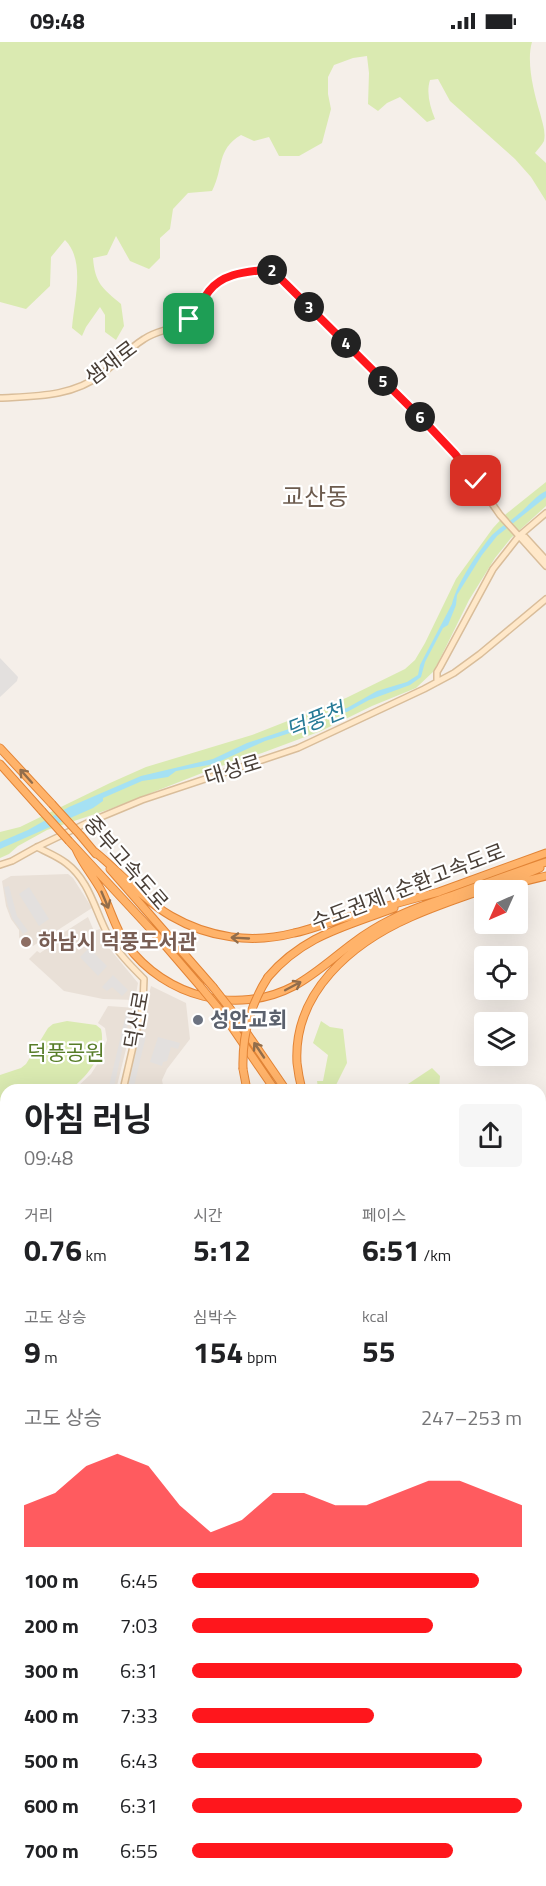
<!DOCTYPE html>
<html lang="ko">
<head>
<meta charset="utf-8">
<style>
	body { margin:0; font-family:"Titillium Web","Noto Sans KR",sans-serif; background:#f6f6f6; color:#202124; height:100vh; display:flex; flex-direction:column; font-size:22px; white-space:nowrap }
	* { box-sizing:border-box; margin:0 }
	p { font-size:20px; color:#757577 }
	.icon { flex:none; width:33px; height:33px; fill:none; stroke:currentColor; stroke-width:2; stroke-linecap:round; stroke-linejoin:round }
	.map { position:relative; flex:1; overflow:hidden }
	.sheet { position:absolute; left:0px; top:1042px; width:546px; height:802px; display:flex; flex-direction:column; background:#fff; border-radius:18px 18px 0 0; box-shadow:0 6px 24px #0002 }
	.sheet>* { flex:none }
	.needle { width:39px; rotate:225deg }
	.tools { position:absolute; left:474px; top:838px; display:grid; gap:12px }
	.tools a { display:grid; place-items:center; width:54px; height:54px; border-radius:6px; background:#fff; box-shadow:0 6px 24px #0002; font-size:30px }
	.pin { position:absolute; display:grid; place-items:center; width:51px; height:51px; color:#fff; margin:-26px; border-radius:12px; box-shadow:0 3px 9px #0006 }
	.km { position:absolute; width:30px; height:30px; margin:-15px; border-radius:50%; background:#222; color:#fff; font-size:16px; line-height:30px; text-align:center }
	.round { display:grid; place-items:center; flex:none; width:63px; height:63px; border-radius:6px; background:#f6f6f6 }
	.headline { display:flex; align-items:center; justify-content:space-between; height:102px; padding:0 24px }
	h1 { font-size:33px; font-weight:700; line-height:45px }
	.metrics { display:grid; grid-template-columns:repeat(3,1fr); gap:9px; height:102px; padding:6px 24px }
	.metrics div { display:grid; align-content:center }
	.metrics b { font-size:30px; font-weight:700 }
	.metrics small { font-size:16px; font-weight:400 }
	.metrics p { font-size:16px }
	.chart { height:168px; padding:12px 24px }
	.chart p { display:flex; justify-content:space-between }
	.chart svg { width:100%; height:108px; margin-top:6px; fill:#ff161c; opacity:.7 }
	ul { padding:0 24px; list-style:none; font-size:20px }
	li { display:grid; grid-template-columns:96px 72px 1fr; align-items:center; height:45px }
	li i { height:15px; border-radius:8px; background:#ff161c }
	.status { display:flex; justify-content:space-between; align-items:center; height:42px; padding:0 30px; background:#fff; direction:ltr }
	.status svg { height:16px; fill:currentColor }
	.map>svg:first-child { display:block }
</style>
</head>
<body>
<div class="status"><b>09:48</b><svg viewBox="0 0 49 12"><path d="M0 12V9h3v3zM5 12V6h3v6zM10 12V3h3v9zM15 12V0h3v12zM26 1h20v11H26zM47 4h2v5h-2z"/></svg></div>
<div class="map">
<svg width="546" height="1844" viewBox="0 0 546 1844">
	<rect width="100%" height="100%" fill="#f5efe9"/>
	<path fill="#e9e0d7" d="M68 832 73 836 92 866 33 904 25 893 19 896V888L11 877 6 864 2 839 11 834Z
		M88 875 94 889 100 887 109 906 138 941 135 958 103 957 64 949 29 917 37 909 40 911 46 907 44 903Z
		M151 944 186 961 190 997 167 1027 162 1038 164 1048H125Z
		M108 964 136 966 116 1048 75 1047 91 1032 100 1018 107 998 105 986 98 981Z"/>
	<path fill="#daeab1" d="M0 0H532C526 20 534 51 540 71 542 80 546 89 544 99 542 103 538 107 535 111L546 121V159L531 135 515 117 450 59 438 37 430 38C426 51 430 64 435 77L427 80 400 55 387 61 378 69 368 62 369 31 367 14 353 16 334 23 328 35V52L331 67 322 101 299 114H279L269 95 254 99 241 93C216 108 224 126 212 149L188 151 173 167 170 187 160 196V216L149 227 130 219 116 194 107 213 93 216C95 241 102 246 121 262L124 284 116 298 105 290V273L100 265 86 285 82 294 72 286C74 259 86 219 65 198L51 215 50 244 26 267 0 260Z
		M546 440V464L511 496 495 516 469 558 434 629 416 646 372 664 321 689 262 711 215 726 110 767 47 788 18 804 9 812 0 816V790L20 785 110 741 146 725 252 693 346 656 405 627 415 618 425 601 456 537 493 486 506 472Z
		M67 979 96 983 101 987C107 1012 87 1034 70 1048H6V1162L4 1164 0 1178V1033L21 1026 26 1022 48 986 53 982Z
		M321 979 330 985 343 987 347 1021 336 1043 326 1048 318 1046 317 1039H323L328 1013 313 1001Z
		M432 1026 440 1034 439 1048H399Z
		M540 1084 544 1090 546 1088V1319L540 1326Z
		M0 1186 2 1193 6 1199V1554L0 1542Z
		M0 1644 6 1645V1808L0 1815Z
		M458 1839H500L509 1844H459Z"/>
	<path fill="#e3e0de" d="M0 616 18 635 17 639 0 655Z
		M9 844 17 874 28 889 23 892 12 876 8 864 4 845Z
		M29 845 49 877 39 884 19 852Z
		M89 906 107 924 98 934 80 915Z
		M113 933 128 948 122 954 112 945 107 949 102 945Z
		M126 972 130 973 114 1045 109 1044Z
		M140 993 146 994 133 1048H127Z
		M158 995 180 1001 178 1007 171 1005 167 1019 163 1020 162 1024 150 1020Z"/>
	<path fill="#a5e1f3" d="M546 449V455L497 494 482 513 457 553 456 563 448 583 443 586 425 620 421 635 410 643 369 658 347 670 332 673 290 691 265 699 214 722 176 729 168 735 142 739 103 756V759L93 766 0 807V800L28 788 69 765 141 734 213 717 247 701 289 687 330 670 347 666 377 649 407 640 418 633 420 623 452 562C457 541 478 510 492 493 500 485 512 478 521 470 530 462 536 454 546 449Z"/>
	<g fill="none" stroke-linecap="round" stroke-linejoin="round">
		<path stroke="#a5e1f3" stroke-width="1.5" d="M325 1839V1844"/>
		<path stroke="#d3ccc5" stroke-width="5" stroke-dasharray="5 2.5" stroke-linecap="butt" d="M0 1367 6 1358
			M0 1397 6 1388"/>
		<defs>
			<path id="secondary" d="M0 356C35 354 72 355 102 332 116 321 128 307 144 297 157 288 173 288 186 279 196 271 201 260 209 250 223 230 249 230 271 227L444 400 467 426 500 473 546 524
				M519 494 525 495 546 518
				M437 640V630L440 625 493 527 519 494 546 471
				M37 805C46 810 57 814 66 821 90 839 95 869 108 893 117 910 131 924 144 937L143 961 123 1048
				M0 823 12 819 37 805 89 780 142 758 298 706 424 647 454 631 480 612 546 557"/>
			<path id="highway" d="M0 706 52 762
				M0 722 42 769
				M81 794 96 812
				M69 799 157 894 200 944
				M76 807C83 823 94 835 102 850 111 868 115 887 127 903 165 955 237 974 294 944 316 932 334 915 353 901 365 892 378 884 392 877 412 866 434 860 456 852 486 841 516 830 546 820
				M95 810C121 831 142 857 171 874 209 896 252 902 294 891 309 888 323 882 338 878 372 868 405 859 439 850
				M110 827 213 945
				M505 844 546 834
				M436 851 546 811
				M268 935C304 893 345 885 394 866
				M231 968 286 1048
				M223 972 275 1048
				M243 1027 247 1048
				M302 1048C300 1040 298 1030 297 1021 293 950 352 901 411 875 453 856 498 845 540 826
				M249 1844 251 1839
				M260 1844 263 1839"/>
		</defs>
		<use href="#secondary" stroke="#d9bd9a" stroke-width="8"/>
		<use href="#highway" stroke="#e28436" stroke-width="9"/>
		<use href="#secondary" stroke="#ffe8c9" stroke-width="5"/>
		<use href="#highway" stroke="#ffb36a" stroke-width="7"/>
		<defs>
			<path id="highway-bridge" d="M52 762 81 794
				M42 769 69 799
				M200 944 223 972
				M213 945 231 968
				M243 1027C242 993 250 963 268 935"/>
		</defs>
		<use href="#highway-bridge" stroke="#e28436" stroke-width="9" stroke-linecap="butt"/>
		<use href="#highway-bridge" stroke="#ffb36a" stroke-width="7"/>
	</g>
	<defs><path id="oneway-shaft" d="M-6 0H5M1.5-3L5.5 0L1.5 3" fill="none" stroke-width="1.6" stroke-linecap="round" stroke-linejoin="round" transform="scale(1.5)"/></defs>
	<g stroke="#926d4b">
		<use href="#oneway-shaft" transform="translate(26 734) rotate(-132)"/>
		<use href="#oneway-shaft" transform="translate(105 858) rotate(67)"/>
		<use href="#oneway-shaft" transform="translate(240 896) rotate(-177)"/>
		<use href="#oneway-shaft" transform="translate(293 944) rotate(-28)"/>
		<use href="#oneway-shaft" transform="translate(259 1008) rotate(-124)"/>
	</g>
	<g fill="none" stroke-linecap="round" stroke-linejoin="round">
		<defs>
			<path id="route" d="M189 277C197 268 202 259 209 249 224 230 249 230 271 227L425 380 455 412 476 439"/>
		</defs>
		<use href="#route" stroke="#fff" stroke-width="12"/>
		<use href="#route" stroke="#ff161c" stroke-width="8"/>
	</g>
	<circle fill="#8d6e63" stroke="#fff" stroke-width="2" cx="26" cy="900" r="6"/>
	<circle fill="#6b7280" stroke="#fff" stroke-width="2" cx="198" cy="978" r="6"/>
	<g text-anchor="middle" stroke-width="4.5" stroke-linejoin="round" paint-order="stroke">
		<g font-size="21" fill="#493f37" stroke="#fff">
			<text transform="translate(111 321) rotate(-37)" y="7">샘재로</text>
			<text transform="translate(233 728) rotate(-17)" y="7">대성로</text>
			<text transform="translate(126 821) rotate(49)" y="7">중부고속도로</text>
			<text transform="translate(408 845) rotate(-21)" y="7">수도권제1순환고속도로</text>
			<text transform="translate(137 978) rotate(-80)" y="7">덕산로</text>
		</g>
		<g font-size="21" font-weight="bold" fill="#785e54" stroke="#fff" text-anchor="start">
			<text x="38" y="907">하남시 덕풍도서관</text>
		</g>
		<g font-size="21" font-weight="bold" fill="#5b616d" stroke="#fff" text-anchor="start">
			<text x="210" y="985">성안교회</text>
		</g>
		<g font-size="21" fill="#577d28" stroke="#fff">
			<text x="66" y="1018">덕풍공원</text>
		</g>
		<g font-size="22" font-style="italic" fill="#277b97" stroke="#fff">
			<text transform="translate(315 678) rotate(-22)" y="8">덕풍천</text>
		</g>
		<g font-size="24" fill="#6c5b4e" stroke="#fff">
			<text x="315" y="463">교산동</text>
		</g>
	</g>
</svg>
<div class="tools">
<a><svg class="needle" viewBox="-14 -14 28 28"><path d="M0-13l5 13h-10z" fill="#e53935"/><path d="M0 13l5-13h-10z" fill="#757577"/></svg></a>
<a><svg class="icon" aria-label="locate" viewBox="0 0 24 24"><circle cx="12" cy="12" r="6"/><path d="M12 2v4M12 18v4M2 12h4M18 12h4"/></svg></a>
<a><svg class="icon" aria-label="layers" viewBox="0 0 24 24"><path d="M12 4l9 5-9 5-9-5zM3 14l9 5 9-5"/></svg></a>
</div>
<div class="pin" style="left:189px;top:277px;background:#1e9e55"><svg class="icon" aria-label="arrive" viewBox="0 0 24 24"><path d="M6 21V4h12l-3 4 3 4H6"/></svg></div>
<div class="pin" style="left:476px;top:439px;background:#d93025"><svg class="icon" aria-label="check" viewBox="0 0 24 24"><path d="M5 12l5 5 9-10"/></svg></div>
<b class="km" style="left:272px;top:228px">2</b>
<b class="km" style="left:309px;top:265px">3</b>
<b class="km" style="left:346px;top:301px">4</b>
<b class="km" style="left:383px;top:339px">5</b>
<b class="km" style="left:420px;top:375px">6</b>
<section class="sheet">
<div class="headline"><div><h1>아침 러닝</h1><p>09:48</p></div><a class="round"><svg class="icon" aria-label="share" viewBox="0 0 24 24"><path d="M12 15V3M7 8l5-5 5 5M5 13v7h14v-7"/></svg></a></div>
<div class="metrics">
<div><p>거리</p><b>0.76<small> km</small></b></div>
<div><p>시간</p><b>5:12</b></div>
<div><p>페이스</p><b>6:51<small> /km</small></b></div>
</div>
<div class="metrics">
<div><p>고도 상승</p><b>9<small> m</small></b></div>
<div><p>심박수</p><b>154<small> bpm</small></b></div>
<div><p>kcal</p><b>55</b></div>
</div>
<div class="chart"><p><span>고도 상승</span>247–253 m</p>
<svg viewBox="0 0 160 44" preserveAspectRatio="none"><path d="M0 44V27L10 22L20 11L30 6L40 11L50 27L60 38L70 33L80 22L90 22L100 27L110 27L120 22L130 17L140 17L150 22L160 27V44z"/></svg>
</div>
<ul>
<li><b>100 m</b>6:45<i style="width:87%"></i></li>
<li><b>200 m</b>7:03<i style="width:73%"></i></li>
<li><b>300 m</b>6:31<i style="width:100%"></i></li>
<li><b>400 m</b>7:33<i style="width:55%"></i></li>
<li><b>500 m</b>6:43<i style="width:88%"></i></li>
<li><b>600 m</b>6:31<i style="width:100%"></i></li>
<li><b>700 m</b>6:55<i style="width:79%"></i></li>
</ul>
</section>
</div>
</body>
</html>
